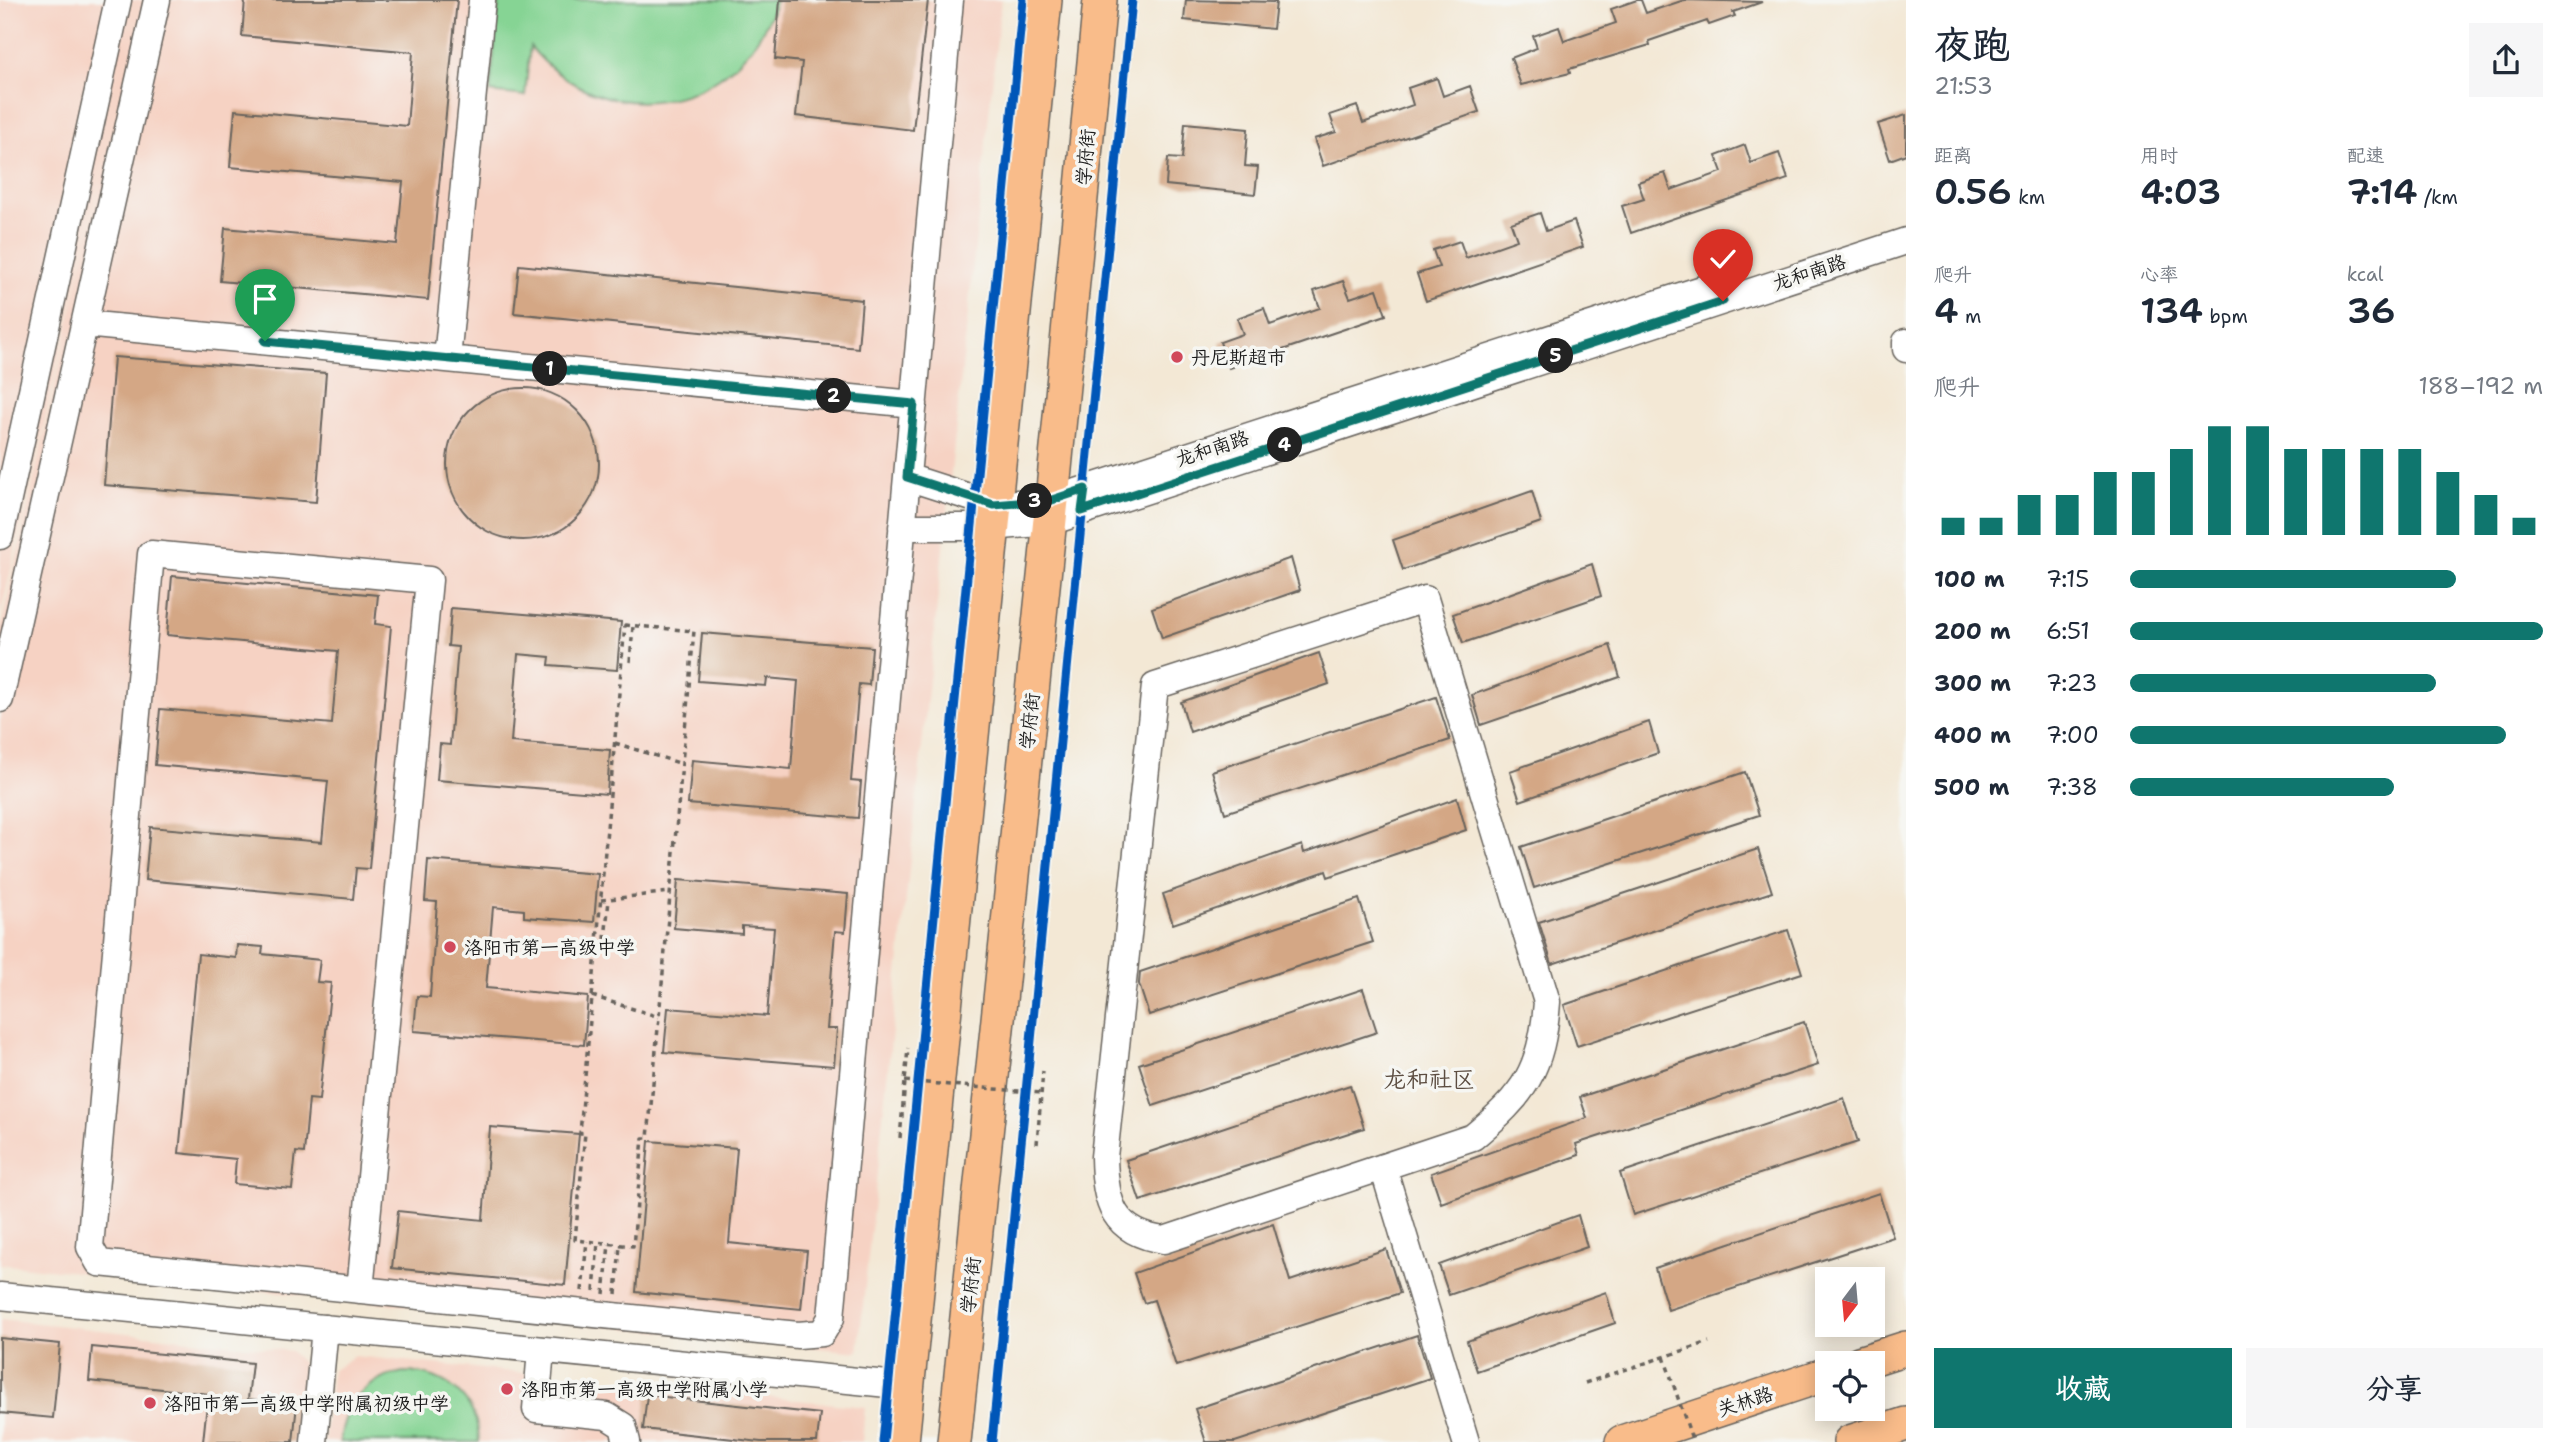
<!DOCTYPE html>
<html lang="zh">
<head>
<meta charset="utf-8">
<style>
	body { margin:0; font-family:"Shantell Sans","LXGW WenKai TC",sans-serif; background:#f6f6f7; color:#1f2937; height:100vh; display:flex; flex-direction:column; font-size:26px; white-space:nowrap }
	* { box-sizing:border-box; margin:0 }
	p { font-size:23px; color:#747a83 }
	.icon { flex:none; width:38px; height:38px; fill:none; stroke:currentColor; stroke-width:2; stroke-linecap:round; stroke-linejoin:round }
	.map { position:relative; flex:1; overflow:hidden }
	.sheet { display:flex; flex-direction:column; background:#fff; width:665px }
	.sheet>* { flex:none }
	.needle { width:46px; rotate:196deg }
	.fabs { position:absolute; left:1815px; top:1267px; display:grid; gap:14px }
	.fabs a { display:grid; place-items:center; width:70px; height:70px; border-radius:0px; background:#fff; box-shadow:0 4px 18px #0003; font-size:35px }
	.pin { position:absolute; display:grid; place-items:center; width:60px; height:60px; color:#fff; margin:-72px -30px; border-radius:50% 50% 50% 0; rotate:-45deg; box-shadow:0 0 7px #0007 }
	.pin .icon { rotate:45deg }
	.km { position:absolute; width:35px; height:35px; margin:-18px; border-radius:50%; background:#222; color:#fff; font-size:19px; line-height:35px; text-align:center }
	.round { display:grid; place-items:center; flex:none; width:74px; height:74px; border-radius:0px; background:#f6f6f7 }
	.overview { display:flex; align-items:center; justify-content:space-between; height:119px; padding:0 28px }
	h1 { font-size:38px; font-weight:600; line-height:52px }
	.figures { display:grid; grid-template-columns:repeat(3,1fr); gap:10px; height:119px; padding:7px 28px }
	.figures div { display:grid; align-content:center }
	.figures b { font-size:35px; font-weight:600 }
	.figures small { font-size:19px; font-weight:400 }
	.figures p { font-size:19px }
	.chart { height:196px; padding:14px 28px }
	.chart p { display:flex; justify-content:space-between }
	.chart svg { width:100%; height:126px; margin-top:7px; stroke:#0f766e; stroke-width:6 }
	.action { display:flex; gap:14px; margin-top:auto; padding:14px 28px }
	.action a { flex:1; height:80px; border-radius:0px; background:#0f766e; color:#fff; font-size:28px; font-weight:600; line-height:80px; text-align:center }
	.action a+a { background:#f6f6f7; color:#1f2937 }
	ul { padding:0 28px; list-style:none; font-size:23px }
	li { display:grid; grid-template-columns:112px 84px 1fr; align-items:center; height:52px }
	li i { height:18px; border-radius:9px; background:#0f766e }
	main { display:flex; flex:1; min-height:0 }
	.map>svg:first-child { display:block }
</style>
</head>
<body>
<main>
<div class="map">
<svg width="1906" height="1442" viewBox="0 0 1906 1442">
	<rect width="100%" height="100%" fill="#f6f6f2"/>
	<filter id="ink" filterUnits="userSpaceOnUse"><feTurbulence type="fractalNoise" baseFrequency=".0143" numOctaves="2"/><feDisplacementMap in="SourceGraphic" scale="14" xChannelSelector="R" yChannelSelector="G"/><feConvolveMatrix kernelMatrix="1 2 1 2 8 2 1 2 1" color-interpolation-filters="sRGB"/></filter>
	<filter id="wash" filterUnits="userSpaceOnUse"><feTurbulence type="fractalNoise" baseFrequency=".00686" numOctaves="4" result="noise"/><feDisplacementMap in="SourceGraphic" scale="28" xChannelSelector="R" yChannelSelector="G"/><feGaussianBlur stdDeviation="1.57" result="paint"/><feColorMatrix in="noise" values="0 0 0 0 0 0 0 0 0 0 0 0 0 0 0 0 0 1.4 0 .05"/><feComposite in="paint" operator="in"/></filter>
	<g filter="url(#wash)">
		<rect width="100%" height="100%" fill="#f3e8d5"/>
		<path fill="#f6d2c3" d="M0 0H1001L858 1352 0 1264V630L124 73 0 618Z
			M0 1319 291 1351 303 1364 296 1442H0Z
			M354 1356 865 1407 862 1442H324L332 1371Z"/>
		<path fill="#86d494" stroke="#517858" stroke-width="2" d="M499 0H776C741 111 604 138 530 46L525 96 490 92Z
			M403 1372C445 1372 478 1398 479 1442H340C344 1404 365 1380 403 1372Z"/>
		<g id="blocks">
			<path fill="#d4a785" d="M245 0H457L428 300 220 281 225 228 397 244 403 182 230 167 235 110 407 126 413 52 242 36Z
				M780 0H928L913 130 796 116 802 62 775 59Z
				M1186 0 1276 2 1273 29 1184 20Z
				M1637 0H1641L1646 13 1684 0 1762 2 1733 12 1735 16 1709 25 1707 21 1649 41 1650 45 1569 69 1570 73 1521 85 1511 58 1537 48 1533 36 1559 27 1564 41 1616 23 1611 9Z
				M1437 78 1443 96 1470 86 1479 112 1323 166 1314 139 1336 132 1330 115 1357 106 1363 123 1413 105 1408 88Z
				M1906 115V154L1890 160 1878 124Z
				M1185 123 1248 129 1245 166 1258 167 1255 194 1166 185 1168 158 1182 159Z
				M1745 145 1751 163 1779 153 1788 179 1631 233 1622 206 1644 199 1638 182 1665 173 1671 190 1722 172 1716 156Z
				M1540 213 1546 231 1574 221 1583 247 1426 301 1417 274 1439 267 1433 250 1460 241 1466 258 1517 240 1511 223Z
				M519 265 862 300 858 348 514 313Z
				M1343 281 1350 298 1377 289 1386 315 1229 368 1220 342 1243 334 1237 318 1264 308 1270 325 1320 308 1314 291Z
				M114 357 326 373 316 502 104 485Z
				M447 464a76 76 0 1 1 152 0a76 76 0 1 1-152 0Z
				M1532 491 1541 522 1403 570 1393 540Z
				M1291 558 1300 590 1162 638 1152 608Z
				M1592 564 1601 596 1463 643 1453 614Z
				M172 576 378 595 375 624 391 626 369 869 356 868 353 899 145 880 150 827 322 842 328 781 155 765 160 709 332 724 338 651 167 635Z
				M451 608 621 622 617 670 549 665 550 657 518 654 511 742 610 750 607 794 437 780 440 744 450 745 458 647 448 646Z
				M702 633 872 647 869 685 859 684 851 781 861 782 858 818 688 804 692 760 791 769 798 681 767 678 766 686 698 681Z
				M1610 645 1620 677 1481 725 1472 695Z
				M1319 653 1329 684 1190 732 1181 702Z
				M1436 697 1450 740 1225 813 1212 771Z
				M1649 722 1658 753 1520 801 1510 771Z
				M1745 772 1759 815 1534 888 1521 847Z
				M1457 798 1466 830 1328 877 1326 871 1173 924 1163 894 1302 845 1304 853Z
				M1758 849 1772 892 1552 964 1539 922Z
				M428 860 598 874 594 922 524 917V910L493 907 486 988 588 997 584 1045 414 1031 417 996 430 997 437 902 425 901Z
				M678 880 848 894 845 932 835 931 827 1029H837L834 1066 664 1052 668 1008 767 1016 774 928 742 926V934L674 928Z
				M1359 899 1373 942 1149 1015 1139 984 1140 972Z
				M1788 930 1802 973 1577 1046 1564 1005Z
				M237 945 263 947 262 954 320 960 317 982 331 983 319 1100 309 1099 304 1153 296 1152 292 1189 234 1184 236 1159 179 1153 198 954 236 958Z
				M1363 989 1377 1032 1153 1106 1139 1064Z
				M1804 1022 1818 1065 1576 1144 1579 1155 1441 1203 1431 1173 1587 1118 1580 1097Z
				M1350 1085 1364 1128 1140 1201 1126 1160Z
				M1844 1098 1858 1142 1633 1215 1620 1173Z
				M490 1127 579 1134 565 1285 392 1268 398 1211 483 1220Z
				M649 1141 737 1148 729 1243 807 1251 801 1309 636 1292Z
				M1879 1193 1893 1237 1668 1310 1655 1268Z
				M1578 1215 1587 1247 1449 1295 1439 1265Z
				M1273 1224 1290 1281 1386 1249 1400 1293 1176 1366 1154 1300 1144 1303 1134 1273Z
				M1606 1292 1615 1323 1477 1371 1467 1341Z
				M1417 1335 1430 1378 1235 1442H1206L1195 1409Z
				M0 1338 60 1344 53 1418 0 1413Z
				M92 1347 252 1363 248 1399 297 1404 293 1442H203L208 1394 89 1381Z
				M647 1395 820 1414 817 1442H761L643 1429Z"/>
		</g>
	</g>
	<g filter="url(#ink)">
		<use href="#blocks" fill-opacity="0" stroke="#67635d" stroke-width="2"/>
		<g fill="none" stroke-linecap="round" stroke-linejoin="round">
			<defs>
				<path id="minor" d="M84 324 914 404
					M1906 342V349
					M447 359 482 0
					M907 477 994 505 1052 500 1705 288
					M902 527H992L1050 522 1906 241
					M0 536 118 0
					M1425 599 1547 1002C1542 1070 1525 1094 1473 1137L1164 1240C1113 1233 1105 1203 1104 1157L1155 686Z
					M0 699 157 0
					M1383 1167 1466 1442
					M360 1290 429 580 151 554 90 1247 99 1263 798 1335 822 1333 831 1318 950 0
					M0 1296 908 1386
					M541 1350 536 1409 607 1416 623 1426 627 1442
					M314 1442 325 1328"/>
				<path id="major" d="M1859 1363 1906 1348
					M902 1442 1045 0
					M954 1442 1052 500 1100 0
					M1622 1442 1827 1374
					M1850 1442 1906 1424"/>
			</defs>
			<use href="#minor" stroke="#67635d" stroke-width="29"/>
			<use href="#major" stroke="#67635d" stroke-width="36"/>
			<path stroke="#67635d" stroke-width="3.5" stroke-dasharray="5 5" stroke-linecap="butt" d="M625 625 694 631 648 1138H643L633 1246 575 1240 585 1133H580Z
				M630 662 633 626
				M615 743 682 764
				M601 900 670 892
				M605 939 609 900
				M592 996 659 1017
				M900 1138 908 1048
				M1037 1144 1043 1071
				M582 1291 587 1241
				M594 1291 598 1243
				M604 1294 609 1244
				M616 1294 620 1245
				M1585 1383 1709 1342"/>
			<use href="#minor" stroke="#fff" stroke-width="26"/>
			<use href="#major" stroke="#f9bc8a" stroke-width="33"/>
			<path stroke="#67635d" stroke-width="3.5" stroke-dasharray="5 5" stroke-linecap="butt" d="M905 1081 1041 1093
				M1664 1357 1693 1442"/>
			<defs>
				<path id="cycleway" d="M883 1442 1023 0
					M992 1442 1132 0"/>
			</defs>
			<use href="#cycleway" stroke="#f6f6f2" stroke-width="13"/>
			<use href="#cycleway" stroke="#0057b8" stroke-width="9"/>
		</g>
	</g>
	<g fill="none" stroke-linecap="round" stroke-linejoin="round" filter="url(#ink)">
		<defs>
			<path id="route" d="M265 341 914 404 907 477 994 505 1052 500 1085 489 1082 511 1723 301"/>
		</defs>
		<use href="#route" stroke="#fff" stroke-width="14"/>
		<use href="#route" stroke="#0f766e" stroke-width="9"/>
	</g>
	<g fill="#d1495b" stroke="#f6f6f2" stroke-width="2.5">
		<circle cx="1177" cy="357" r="7"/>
		<circle cx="450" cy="947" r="7"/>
		<circle cx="507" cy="1389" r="7"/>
		<circle cx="150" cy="1403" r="7"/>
	</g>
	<g text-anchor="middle" stroke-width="7" stroke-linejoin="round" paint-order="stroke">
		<g font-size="19" fill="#1c1c1c" stroke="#f6f6f2">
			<text transform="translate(1085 157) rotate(-85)" y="7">学府街</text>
			<text transform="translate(1809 272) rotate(-18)" y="7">龙和南路</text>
			<text transform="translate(1212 448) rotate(-18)" y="7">龙和南路</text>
			<text transform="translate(1029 721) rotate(-84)" y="7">学府街</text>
			<text transform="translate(970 1285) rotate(-84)" y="7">学府街</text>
			<text transform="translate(1745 1401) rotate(-18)" y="7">关林路</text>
		</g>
		<g font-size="19" fill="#1c1c1c" stroke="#f6f6f2" text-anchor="start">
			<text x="1191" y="364">丹尼斯超市</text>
			<text x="464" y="954">洛阳市第一高级中学</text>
			<text x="521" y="1396">洛阳市第一高级中学附属小学</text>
			<text x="164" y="1410">洛阳市第一高级中学附属初级中学</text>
		</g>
		<g font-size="23" fill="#5c4d41" stroke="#f6f6f2">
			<text x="1429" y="1087">龙和社区</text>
		</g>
	</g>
</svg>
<div class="fabs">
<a><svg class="needle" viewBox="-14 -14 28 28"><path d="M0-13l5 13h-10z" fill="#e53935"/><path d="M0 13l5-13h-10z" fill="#747a83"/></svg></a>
<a><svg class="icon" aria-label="locate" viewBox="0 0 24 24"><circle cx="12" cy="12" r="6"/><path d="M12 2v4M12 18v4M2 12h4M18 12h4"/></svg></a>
</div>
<div class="pin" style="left:265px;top:341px;background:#1e9e55"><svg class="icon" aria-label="arrive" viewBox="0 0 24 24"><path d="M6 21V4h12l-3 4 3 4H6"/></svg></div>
<div class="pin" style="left:1723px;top:301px;background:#d93025"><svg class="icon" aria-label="check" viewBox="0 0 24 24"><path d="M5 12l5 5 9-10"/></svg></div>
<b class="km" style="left:550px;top:369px">1</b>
<b class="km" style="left:834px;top:396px">2</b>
<b class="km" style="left:1035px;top:501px">3</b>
<b class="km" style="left:1285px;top:445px">4</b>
<b class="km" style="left:1556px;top:356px">5</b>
</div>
<section class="sheet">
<div class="overview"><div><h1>夜跑</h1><p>21:53</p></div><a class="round"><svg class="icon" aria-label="share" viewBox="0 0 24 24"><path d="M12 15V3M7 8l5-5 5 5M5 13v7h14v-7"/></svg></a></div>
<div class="figures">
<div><p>距离</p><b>0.56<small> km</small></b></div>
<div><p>用时</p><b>4:03</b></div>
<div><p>配速</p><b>7:14<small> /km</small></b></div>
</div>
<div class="figures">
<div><p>爬升</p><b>4<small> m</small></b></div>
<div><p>心率</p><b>134<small> bpm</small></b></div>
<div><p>kcal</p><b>36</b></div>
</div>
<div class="chart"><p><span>爬升</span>188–192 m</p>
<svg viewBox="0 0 160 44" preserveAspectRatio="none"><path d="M5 44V38M15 44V38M25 44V30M35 44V30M45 44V22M55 44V22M65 44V14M75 44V6M85 44V6M95 44V14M105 44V14M115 44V14M125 44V14M135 44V22M145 44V30M155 44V38"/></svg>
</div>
<ul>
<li><b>100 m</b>7:15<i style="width:79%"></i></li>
<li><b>200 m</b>6:51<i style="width:100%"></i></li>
<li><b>300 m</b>7:23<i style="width:74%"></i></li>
<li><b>400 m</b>7:00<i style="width:91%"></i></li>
<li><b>500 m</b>7:38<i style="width:64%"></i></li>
</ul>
<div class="action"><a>收藏</a><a>分享</a></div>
</section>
</main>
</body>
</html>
